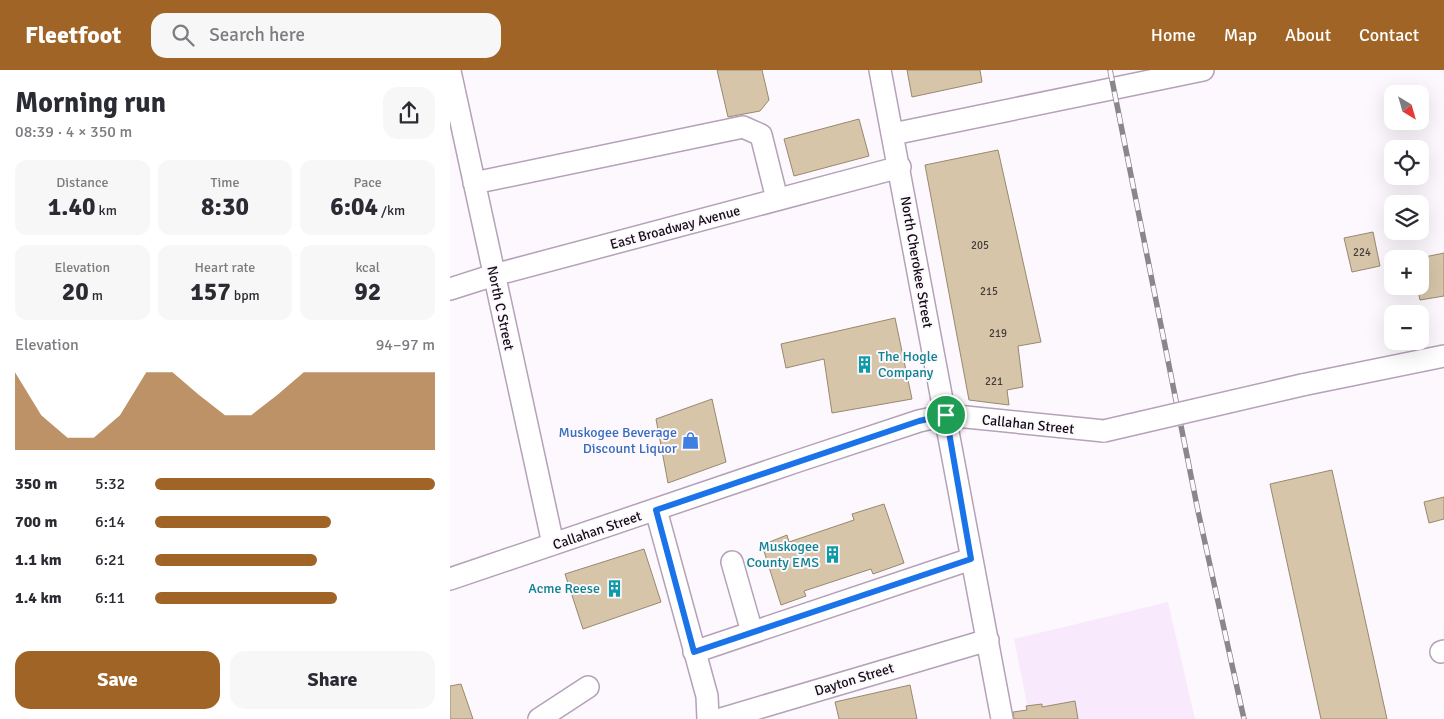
<!DOCTYPE html>
<html lang="en">
<head>
<meta charset="utf-8">
<style>
	body { margin:0; font-family:Signika,sans-serif; background:#f7f7f7; color:#2b2b33; height:100vh; display:flex; flex-direction:column; font-size:19px; white-space:nowrap }
	* { box-sizing:border-box; margin:0 }
	p { font-size:16px; color:#7c7c81 }
	.icon { flex:none; width:28px; height:28px; fill:none; stroke:currentColor; stroke-width:2; stroke-linecap:round; stroke-linejoin:round }
	.map { position:relative; flex:1; overflow:hidden }
	.drawer { display:flex; flex-direction:column; background:#fff; width:450px }
	.drawer>* { flex:none }
	.needle { width:32px; rotate:143deg }
	.tools { position:absolute; left:934px; top:15px; display:grid; gap:10px }
	.tools a { display:grid; place-items:center; width:45px; height:45px; border-radius:10px; background:#fff; box-shadow:0 5px 20px #0002; font-size:25px }
	.pin { position:absolute; display:grid; place-items:center; width:42px; height:42px; color:#fff; margin:-21px; border:2px solid #fff; border-radius:50%; box-shadow:0 1px 5px #0007 }
	.round { display:grid; place-items:center; flex:none; width:52px; height:52px; border-radius:15px; background:#f7f7f7 }
	.summary { display:flex; align-items:center; justify-content:space-between; height:85px; padding:0 15px }
	h1 { font-size:28px; font-weight:800; line-height:38px }
	.figures { display:grid; grid-template-columns:repeat(3,1fr); gap:8px; height:85px; padding:5px 15px }
	.figures div { display:grid; align-content:center; border-radius:12px; background:#f7f7f7; text-align:center }
	.figures b { font-size:25px; font-weight:800 }
	.figures small { font-size:14px; font-weight:400 }
	.figures p { font-size:14px }
	.chart { height:140px; padding:10px 15px }
	.chart p { display:flex; justify-content:space-between }
	.chart svg { width:100%; height:90px; margin-top:5px; fill:#a06426; opacity:.7 }
	.action { display:flex; gap:10px; margin-top:auto; padding:10px 15px }
	.action a { flex:1; height:58px; border-radius:15px; background:#a06426; color:#fff; font-size:20px; font-weight:800; line-height:58px; text-align:center }
	.action a+a { background:#f7f7f7; color:#2b2b33 }
	ul { padding:0 15px; list-style:none; font-size:16px }
	li { display:grid; grid-template-columns:80px 60px 1fr; align-items:center; height:38px }
	li i { height:12px; border-radius:6px; background:#a06426 }
	header { display:flex; align-items:center; gap:30px; box-sizing:border-box; height:70px; padding:0 25px; background:#a06426; color:#fff }
	header strong { font-size:24px }
	nav { display:flex; gap:28px; margin-inline-start:auto; font-size:18px }
	.search { width:350px; height:45px; background:#f7f7f7; display:flex; align-items:center; gap:12px; box-sizing:border-box; padding:0 18px; border-radius:15px; color:#7c7c81; font-size:19px }
	main { display:flex; flex:1; min-height:0 }
	.map>svg:first-child { display:block }
</style>
</head>
<body>
<header>
<strong>Fleetfoot</strong>
<div class="search"><svg class="icon" aria-label="search" viewBox="0 0 24 24"><circle cx="10" cy="10" r="6"/><path d="M15 15l6 6"/></svg>Search here</div>
<nav><a>Home</a><a>Map</a><a>About</a><a>Contact</a></nav>
</header>
<main>
<section class="drawer">
<div class="summary"><div><h1>Morning run</h1><p>08:39 · 4 × 350 m</p></div><a class="round"><svg class="icon" aria-label="share" viewBox="0 0 24 24"><path d="M12 15V3M7 8l5-5 5 5M5 13v7h14v-7"/></svg></a></div>
<div class="figures">
<div><p>Distance</p><b>1.40<small> km</small></b></div>
<div><p>Time</p><b>8:30</b></div>
<div><p>Pace</p><b>6:04<small> /km</small></b></div>
</div>
<div class="figures">
<div><p>Elevation</p><b>20<small> m</small></b></div>
<div><p>Heart rate</p><b>157<small> bpm</small></b></div>
<div><p>kcal</p><b>92</b></div>
</div>
<div class="chart"><p><span>Elevation</span>94–97 m</p>
<svg viewBox="0 0 160 44" preserveAspectRatio="none"><path d="M0 44V6L10 27L20 38L30 38L40 27L50 6L60 6L70 17L80 27L90 27L100 17L110 6L120 6L130 6L140 6L150 6L160 6V44z"/></svg>
</div>
<ul>
<li><b>350 m</b>5:32<i style="width:100%"></i></li>
<li><b>700 m</b>6:14<i style="width:63%"></i></li>
<li><b>1.1 km</b>6:21<i style="width:58%"></i></li>
<li><b>1.4 km</b>6:11<i style="width:65%"></i></li>
</ul>
<div class="action"><a>Save</a><a>Share</a></div>
</section>
<div class="map">
<svg width="994" height="649" viewBox="0 0 994 649">
	<rect width="100%" height="100%" fill="#fcf8fd"/>
	<path fill="#f9e9fc" d="M718 532 745 649H580L564 569Z"/>
	<path fill="#d6c5a9" stroke="#98886e" d="M267 0H312L319 30 310 41 278 47Z
		M457 0H530L532 12 462 27Z
		M409 49 419 86 344 106 334 69Z
		M548 80 591 272 568 276 573 317 557 320 559 335 519 330 475 95Z
		M923 162 930 196 902 202 894 168Z
		M994 183V226L970 230 967 216H970V188Z
		M445 248 462 329 382 343 374 289 336 298 331 274Z
		M262 329 276 392 218 413 206 349Z
		M882 400 937 649H871L820 414Z
		M994 427V449L979 453 974 432Z
		M434 434 454 493 423 504 421 499 354 521 356 526 331 535 312 475 337 465 339 472 404 450 402 444Z
		M194 479 211 532 133 559 115 504Z
		M11 614 23 649H0V616Z
		M460 615 467 649H389L385 632Z
		M625 631 628 649H564L563 642 577 640 576 636 592 634V637Z"/>
	<g fill="none" stroke-linecap="round" stroke-linejoin="round">
		<defs>
			<path id="minor" d="M430 0 552 649
				M0 1 103 474
				M443 64 753 0
				M24 113 293 57 311 65 327 129
				M0 219 44 205 450 97
				M852 315 994 286
				M206 440 257 626 258 649
				M282 492 302 562
				M0 509 348 391 469 351 496 345 654 361
				M244 582 521 489
				M991 582 994 581
				M89 649 138 617
				M271 649 538 570"/>
		</defs>
		<use href="#minor" stroke="#b5a1b9" stroke-width="24"/>
		<use href="#minor" stroke="#fff" stroke-width="21"/>
		<defs>
			<path id="rail" d="M660 0 748 441 794 649"/>
		</defs>
		<use href="#rail" stroke="#8b858c" stroke-width="5.5"/>
		<use href="#rail" stroke="#fcf8fd" stroke-width="4" stroke-dasharray="11" stroke-linecap="butt"/>
		<defs>
			<path id="minor-bridge" d="M654 361 852 315"/>
		</defs>
		<use href="#minor-bridge" stroke="#b5a1b9" stroke-width="24" stroke-linecap="butt"/>
		<use href="#minor-bridge" stroke="#fff" stroke-width="21"/>
	</g>
	<g fill="none" stroke-linecap="round" stroke-linejoin="round">
		<defs>
			<path id="route" d="M496 345 521 489 244 582 206 440 469 351Z"/>
		</defs>
		<use href="#route" stroke="#fff" stroke-width="10"/>
		<use href="#route" stroke="#1a73e8" stroke-width="6"/>
	</g>
	<defs>
		<symbol id="building-bare" viewBox="-9 -9 18 18"><path d="M-4-6H4V6H1V3H-1V6H-4ZM-2.5-4.3h1.7v1.8h-1.7ZM.8-4.3h1.7v1.8H.8ZM-2.5-1h1.7V.8h-1.7ZM.8-1h1.7V.8H.8Z" fill="#0f9aa8" stroke="#fcf8fd" stroke-width="2.5" paint-order="stroke"/></symbol>
		<symbol id="shop-bare" viewBox="-9 -9 18 18"><path d="M-5-2.5h2.3a2.7 3.5 0 0 1 5.4 0H5L5.5 6h-11ZM-1.5-2.5h3a1.5 2.3 0 0 0-3 0Z" fill="#3f7fe0" stroke="#fcf8fd" stroke-width="2.5" paint-order="stroke"/></symbol>
	</defs>
	<g fill-rule="evenodd">
		<use href="#building-bare" x="402" y="282" width="25" height="25"/>
		<use href="#shop-bare" x="228" y="358" width="25" height="25"/>
		<use href="#building-bare" x="370" y="472" width="25" height="25"/>
		<use href="#building-bare" x="152" y="506" width="25" height="25"/>
	</g>
	<g text-anchor="middle" stroke-width="4" stroke-linejoin="round" paint-order="stroke">
		<g font-size="11" fill="#443b3b">
			<text x="530" y="179">205</text>
			<text x="912" y="186">224</text>
			<text x="539" y="225">215</text>
			<text x="548" y="267">219</text>
			<text x="544" y="315">221</text>
		</g>
		<g font-size="14" fill="#140d16" stroke="#fcf8fd">
			<text transform="translate(225 157) rotate(-15)" y="5">East Broadway Avenue</text>
			<text transform="translate(467 192) rotate(80)" y="5">North Cherokee Street</text>
			<text transform="translate(51 238) rotate(78)" y="5">North C Street</text>
			<text transform="translate(578 354) rotate(6)" y="5">Callahan Street</text>
			<text transform="translate(147 460) rotate(-19)" y="5">Callahan Street</text>
			<text transform="translate(404 609) rotate(-17)" y="5">Dayton Street</text>
		</g>
		<g font-size="14" fill="#0d838f" stroke="#fcf8fd" text-anchor="end">
			<text x="428" y="291" text-anchor="start">The Hogle<tspan x="428" dy="16">Company</tspan></text>
			<text x="369" y="481">Muskogee<tspan x="369" dy="16">County EMS</tspan></text>
			<text x="150" y="523">Acme Reese</text>
		</g>
		<g font-size="14" fill="#366cbe" stroke="#fcf8fd" text-anchor="end">
			<text x="227" y="367">Muskogee Beverage<tspan x="227" dy="16">Discount Liquor</tspan></text>
		</g>
	</g>
</svg>
<div class="tools">
<a><svg class="needle" viewBox="-14 -14 28 28"><path d="M0-13l5 13h-10z" fill="#e53935"/><path d="M0 13l5-13h-10z" fill="#7c7c81"/></svg></a>
<a><svg class="icon" aria-label="locate" viewBox="0 0 24 24"><circle cx="12" cy="12" r="6"/><path d="M12 2v4M12 18v4M2 12h4M18 12h4"/></svg></a>
<a><svg class="icon" aria-label="layers" viewBox="0 0 24 24"><path d="M12 4l9 5-9 5-9-5zM3 14l9 5 9-5"/></svg></a>
<a>+</a>
<a>−</a>
</div>
<div class="pin" style="left:496px;top:345px;background:#1e9e55"><svg class="icon" aria-label="arrive" viewBox="0 0 24 24"><path d="M6 21V4h12l-3 4 3 4H6"/></svg></div>
</div>
</main>
</body>
</html>
